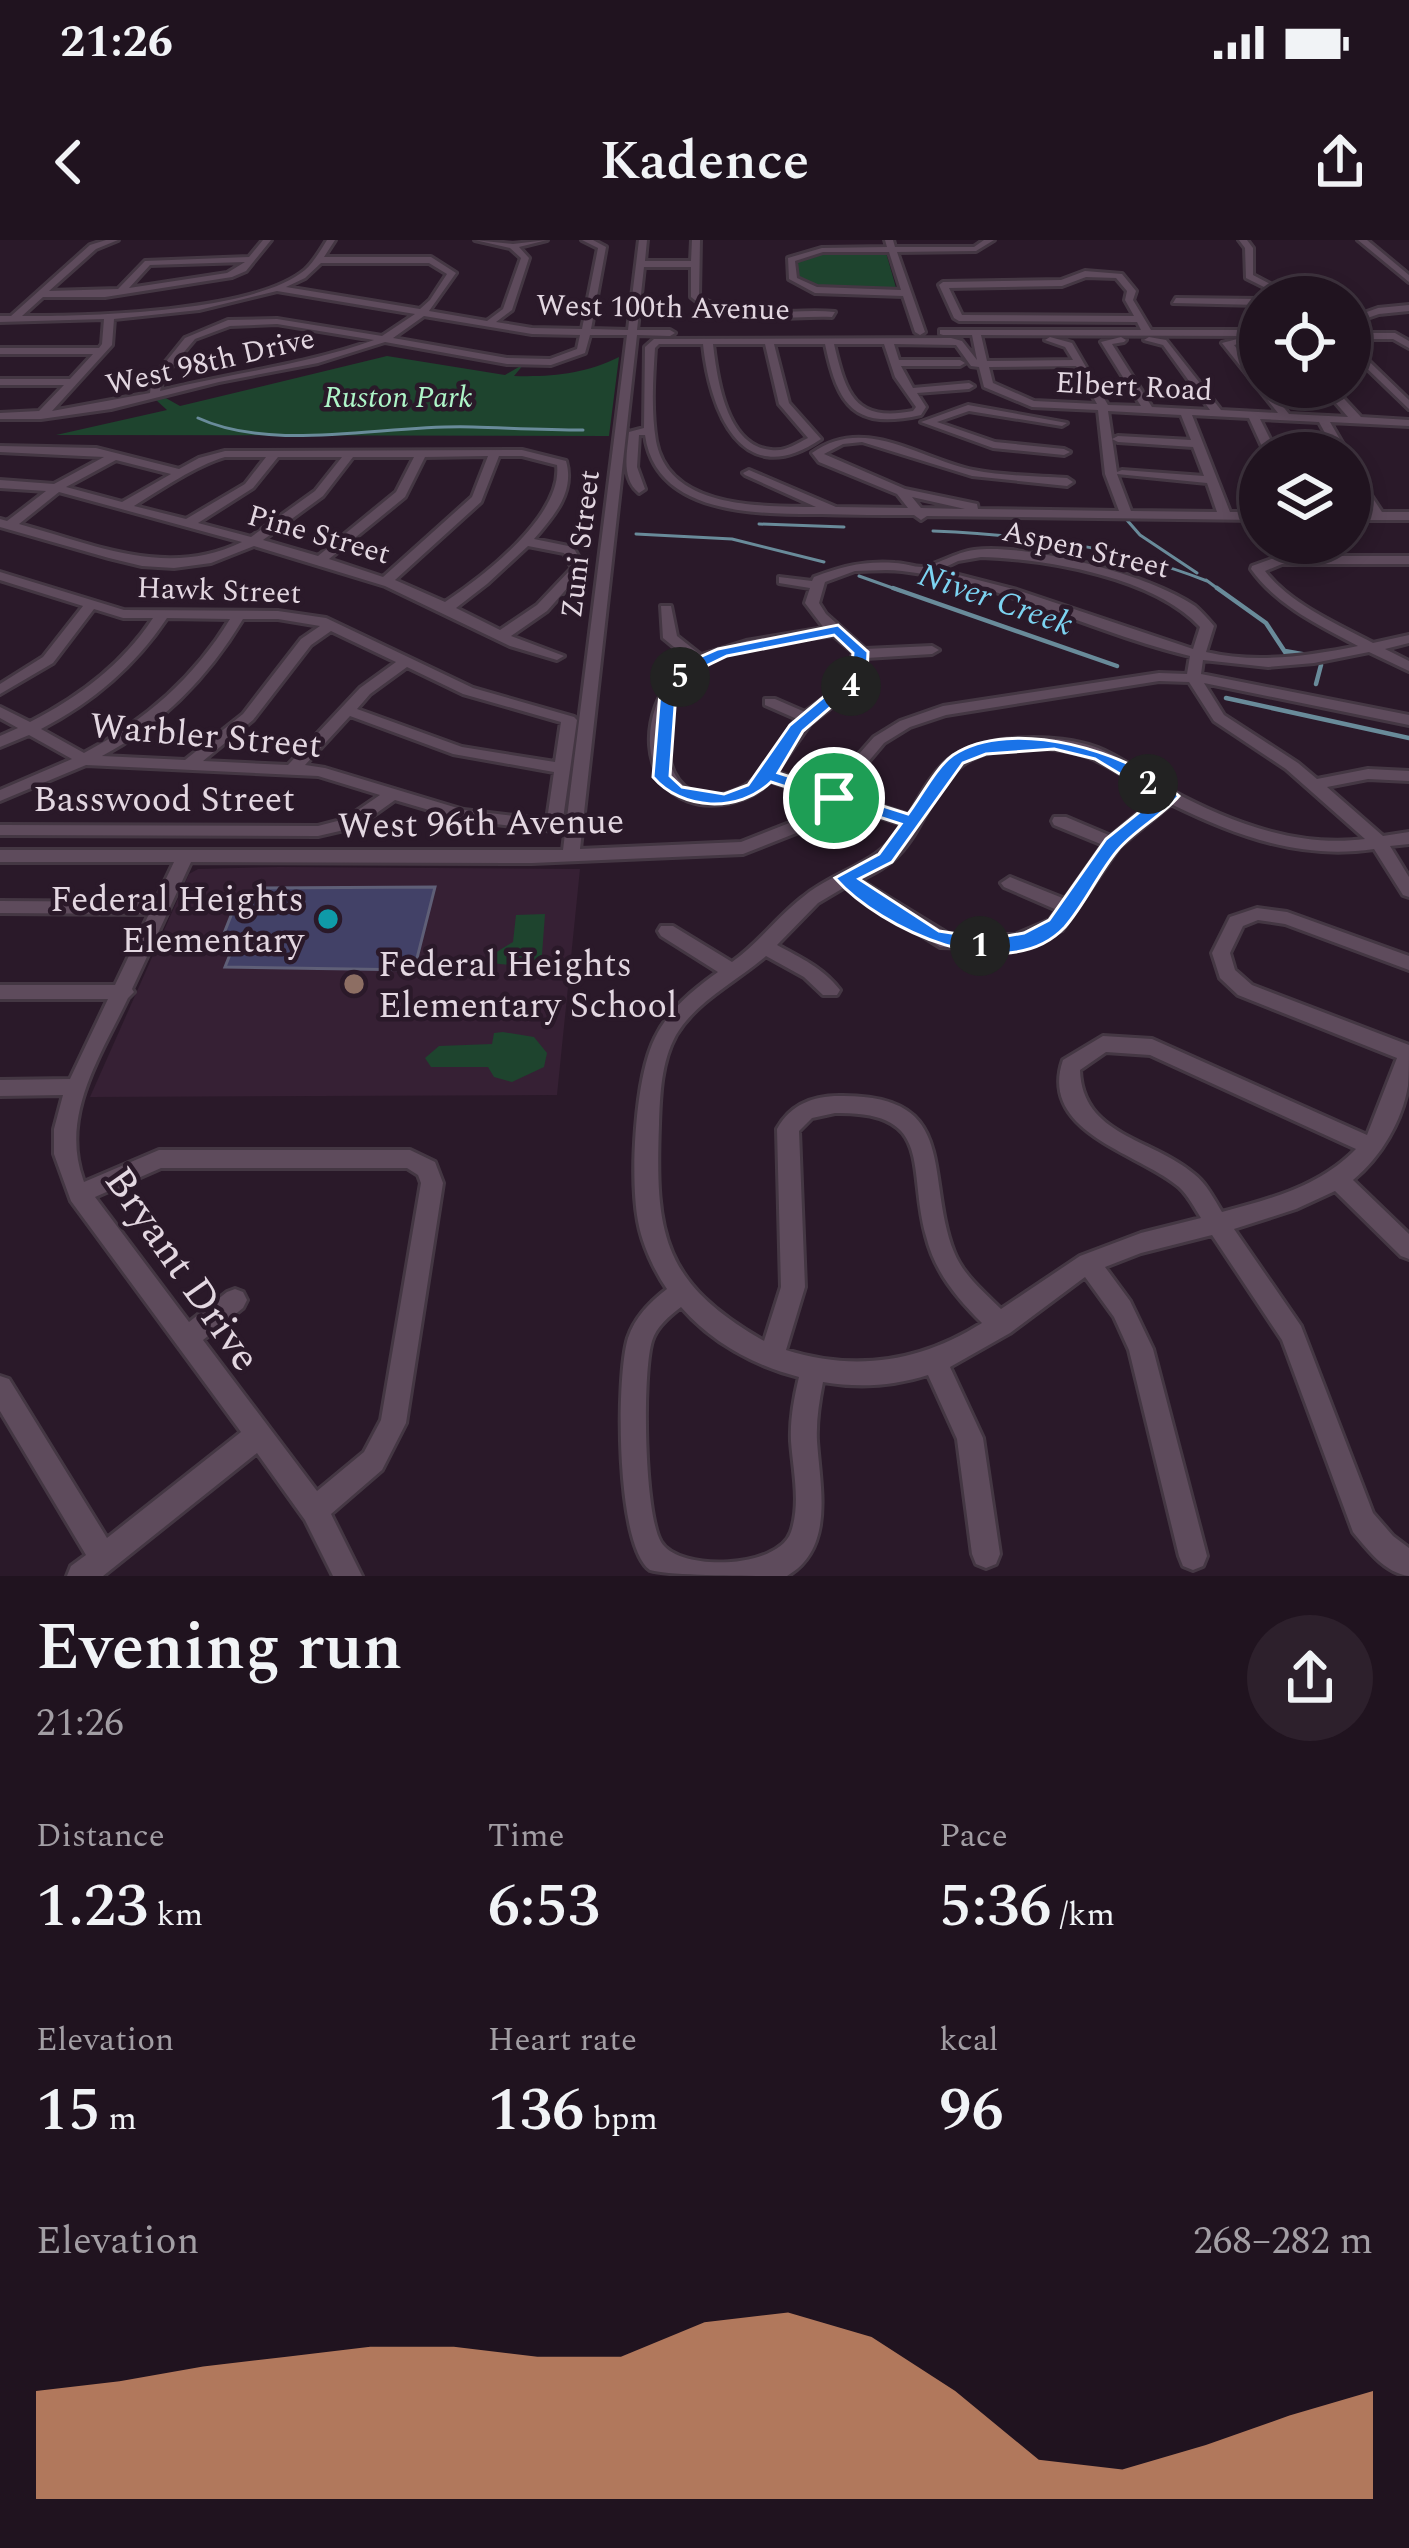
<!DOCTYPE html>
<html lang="en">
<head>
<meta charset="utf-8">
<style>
	body { margin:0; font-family:Spectral,serif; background:#2d202c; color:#f1f3f6; height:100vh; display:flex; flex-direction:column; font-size:45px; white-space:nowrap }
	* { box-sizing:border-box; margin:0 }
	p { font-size:39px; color:#a29ea4 }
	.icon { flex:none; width:66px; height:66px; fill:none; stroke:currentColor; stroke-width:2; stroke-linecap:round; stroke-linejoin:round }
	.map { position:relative; height:1336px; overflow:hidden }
	.side { display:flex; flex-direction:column; background:#20131f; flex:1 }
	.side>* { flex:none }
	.buttons { position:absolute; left:1239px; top:36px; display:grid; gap:24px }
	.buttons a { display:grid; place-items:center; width:132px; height:132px; border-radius:50%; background:#20131f; box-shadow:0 6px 18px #0003,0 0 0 3px #3d323d; font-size:60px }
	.pin { position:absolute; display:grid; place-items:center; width:102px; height:102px; color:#fff; margin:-51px; border:6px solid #fff; border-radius:50%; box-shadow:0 3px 12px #0007 }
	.km { position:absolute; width:60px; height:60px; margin:-30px; border-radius:50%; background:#222; color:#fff; font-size:33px; line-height:60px; text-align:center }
	.round { display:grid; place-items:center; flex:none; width:126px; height:126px; border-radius:63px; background:#2d202c }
	.head { display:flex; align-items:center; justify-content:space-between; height:204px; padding:0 36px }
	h1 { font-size:66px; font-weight:600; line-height:90px }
	.stats { display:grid; grid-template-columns:repeat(3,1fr); gap:18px; height:204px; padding:12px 36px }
	.stats div { display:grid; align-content:center }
	.stats b { font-size:60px; font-weight:600 }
	.stats small { font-size:33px; font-weight:400 }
	.stats p { font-size:33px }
	.chart { height:336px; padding:24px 36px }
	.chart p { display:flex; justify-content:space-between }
	.chart svg { width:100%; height:216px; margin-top:12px; fill:#efa376; opacity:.7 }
	.status { display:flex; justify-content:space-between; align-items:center; height:84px; padding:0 60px; background:#20131f; direction:ltr }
	.status svg { height:33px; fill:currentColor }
	header { display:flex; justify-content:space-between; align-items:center; height:156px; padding:0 36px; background:#20131f; font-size:54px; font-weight:600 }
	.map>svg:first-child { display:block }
</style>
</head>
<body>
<div class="status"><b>21:26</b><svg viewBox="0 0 49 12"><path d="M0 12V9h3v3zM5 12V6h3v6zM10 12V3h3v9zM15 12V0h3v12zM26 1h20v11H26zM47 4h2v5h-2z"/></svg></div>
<header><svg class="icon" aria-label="back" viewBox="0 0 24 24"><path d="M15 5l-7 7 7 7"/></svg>Kadence<svg class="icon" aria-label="share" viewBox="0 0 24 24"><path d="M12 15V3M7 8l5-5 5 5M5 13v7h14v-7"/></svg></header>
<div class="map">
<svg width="1409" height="1336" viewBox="0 0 1409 1336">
	<rect width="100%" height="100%" fill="#2a1929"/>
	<path fill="#362034" d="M279 627 580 629 557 855 90 857 189 634 198 629Z"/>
	<path fill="#1e442e" d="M885 9 897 51 811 47 797 39 794 21 811 12Z
		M387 116 505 135 524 124 514 136C553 137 584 134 619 117L609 196 56 195 167 170 156 160 164 157 180 166Z
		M545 674 541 728 490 723V716L513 702 516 675Z
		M503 792 534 797 547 813 544 827 512 842 494 837 488 827H431L425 818 439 806 492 804 494 793Z"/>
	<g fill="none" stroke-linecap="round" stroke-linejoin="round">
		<path stroke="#698b9a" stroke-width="3" d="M198 178C276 214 390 183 473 187 509 188 546 190 583 190
			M1126 279 1140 295 1197 333
			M759 284 844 287
			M933 291C1028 295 1118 306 1207 341
			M636 294 732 299 824 322
			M859 336 901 351
			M1206 340 1221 351"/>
		<path stroke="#698b9a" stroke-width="4.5" d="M893 348 1117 426
			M1217 348 1266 383 1287 415
			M1285 411 1307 415
			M1316 444 1321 425
			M1226 458 1409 498"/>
	</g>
	<path fill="#424167" stroke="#5f5f77" stroke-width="3" d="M435 647 414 730 225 727 235 702 221 701 238 658 253 657 256 648Z"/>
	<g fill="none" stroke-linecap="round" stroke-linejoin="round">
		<defs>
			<path id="minor" d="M106 0H118L96 9 49 51 118 49 145 21 249 17 263 0H271L246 31 232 37 105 57H43L22 76C89 76 253 73 305 30 314 22 320 11 327 0H335L324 17H431L456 33 429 71 487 81 503 69 521 18 510 8 475 0 513 4 547 0 519 7 529 18 512 70 496 82 532 88 582 89 598 8 582 0H593L606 7 591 89 628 90 639 0H647L645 21H691L692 0H700L699 56C739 84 790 67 835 72L832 77C786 75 729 89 691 57V27H644L637 90H670L675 93 670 96 637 95 580 609 741 602 802 578 820 558 770 541C757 554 746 559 728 563 666 575 636 521 656 466 663 447 676 434 691 421L663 398 661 366H671L677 396 701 415 746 401 824 388 805 363 810 348 779 343V337L812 341 814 337C844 326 863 321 895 323 904 323 913 327 922 327 935 326 956 312 974 310 1028 303 1151 335 1195 366 1202 372 1208 379 1214 386L1206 412C1256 424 1308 416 1358 406 1320 386 1276 365 1251 329L1252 326 1280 316H1409V324H1282L1265 331C1290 364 1337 384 1373 403L1409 395V403L1385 409 1409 421V431L1369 412 1314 423 1268 427 1203 420 1201 434 1409 475V485L1204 443 1224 475 1298 523 1317 539 1368 529 1409 531V541L1368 539 1327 547 1383 596 1409 592V604L1390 606 1409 637V657L1403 655 1374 609C1301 620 1236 596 1171 564L1119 607 1062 690 1017 709 940 707 845 647 818 663 777 705C801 718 823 728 840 750L837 755H823L804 737 766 716C736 742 697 760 676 795 661 822 660 855 659 885 655 995 663 1043 764 1101L781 1047 777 889C790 865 813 856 839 856 961 854 924 935 954 1012 963 1035 984 1052 1001 1069L1080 1016 1141 993 1201 978C1194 967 1188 955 1179 947 1140 913 1038 893 1063 820L1103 796 1152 799 1367 895 1397 818 1238 755 1220 738 1212 713 1230 677 1257 668 1287 672 1409 716V730L1285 684 1258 680 1243 686 1230 713 1235 730 1252 745 1409 805C1409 818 1409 833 1408 846 1402 881 1381 917 1353 940L1409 994V1019L1401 1016 1335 951 1296 969 1234 989 1301 1086 1373 1273 1393 1296 1409 1308V1336C1385 1333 1368 1310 1353 1292L1282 1100 1212 995 1141 1013 1105 1027 1130 1061 1153 1109 1207 1316 1203 1326 1193 1330 1183 1326 1179 1316 1129 1110 1114 1077 1085 1037 1010 1093 950 1127 983 1198 1000 1314 996 1324 986 1328 976 1324 972 1314 957 1199 928 1135C894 1146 858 1148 823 1142 819 1162 816 1181 817 1201 820 1247 835 1308 787 1336 760 1336 668 1336 650 1330 616 1307 616 1137 628 1098 635 1077 650 1062 667 1049 654 1030 642 1004 638 981 630 937 635 838 655 798 669 769 693 750 718 732L661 696 658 691 661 686H673L732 722C759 703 777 677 803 657 838 628 876 627 904 585L834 562 814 586 743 614 532 623 191 622 132 749 134 752 128 758C101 815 60 875 83 939L84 942 159 910H410L435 922 443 943 406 1183 382 1230 331 1274 362 1336H333L305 1280 257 1213 103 1336H67L71 1326 86 1315 0 1171V1136L9 1139 107 1298 241 1192 71 961 54 914V889L63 855 0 856V840L70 839 108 759H0V745H115L149 674 0 673V661L155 662 174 622H0V610H563L627 95H590L585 113 551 125 507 124 385 102 318 123 219 142 111 169 41 179H0V173L39 171 64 145H0V139H70L93 114H0V108H99L102 104 104 79 0 82V76H11L90 5ZM245 22 227 33 129 48 150 25ZM321 23H429L447 34 430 60 420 69 286 47 305 38ZM277 51 415 74 382 96 277 79 228 80 185 98 152 139 150 153 52 171 112 105 114 79 199 70ZM424 76 532 94 580 95 577 109 550 119 507 118 393 98ZM277 84 374 100C305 125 231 133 160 151L163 137 195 99 230 86ZM981 317C1047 319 1154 337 1200 387L1193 409 1017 350 939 330 958 321ZM855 331C870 331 887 329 902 331 1002 343 1093 393 1190 416L1187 434 1159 433 943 466 900 481 874 497 828 549 776 532 810 484 861 444 866 418 932 414 939 410 932 406 865 409 826 374 819 363 825 342ZM833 395 853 412 849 440 805 472 775 459H765V465L797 479C778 501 767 537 739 549 657 586 646 465 700 427 736 401 791 402 833 395ZM1159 441 1189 442 1214 481 1286 529 1365 599C1297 608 1229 582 1170 550 1146 537 1124 518 1098 508 1059 493 979 493 946 522 930 536 920 557 909 575L842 553 884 503 910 487 946 475ZM1030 508C1090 507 1110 528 1158 557L1111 596 1066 577H1054L1052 581 1054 585 1103 605 1065 659 1010 637 1001 643 1004 647 1057 670 1050 680 1015 695H950L860 640C874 633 888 626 899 614 927 585 935 536 974 518 990 510 1011 510 1030 508ZM1106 812 1150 815 1356 909C1320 946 1271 959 1222 972 1214 959 1206 943 1194 934 1152 898 1082 896 1080 830ZM835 873C935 871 907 927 926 996 935 1032 956 1057 982 1083 920 1122 856 1132 786 1110L805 1047 799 891 812 878ZM161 928H407L418 935 421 943 381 1180 364 1212 317 1251 203 1100 243 1068 247 1060 243 1052 235 1049 227 1052 189 1082 95 957ZM681 1067C711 1102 755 1126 799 1137 794 1158 790 1179 791 1201 793 1230 801 1263 791 1292 778 1329 679 1332 661 1302 644 1274 642 1134 652 1101 656 1087 669 1076 681 1067Z
				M885 0H893L895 7H974L984 0H994L976 11 897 12 925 92 920 95 915 92 903 56 815 53 789 39 788 18 822 8 887 7ZM823 12H889L901 50 817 47 797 38 795 21Z
				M1239 0H1247L1253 8V35L1295 57H1284L1246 38 1245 8Z
				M1358 0H1367L1409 35V42Z
				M1085 31 1122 34 1136 51 1133 60 1151 90H1260V96L981 95 987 121 1073 120 1065 107 1045 100 1050 97 1072 103 1108 165 1141 166 1101 102 1121 97 1126 100 1124 102 1112 104 1152 167 1210 170 1163 105 1144 100 1149 97 1166 100 1221 170 1278 173 1222 103 1245 97 1250 100 1248 102 1234 105 1260 137V147H1267L1289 174 1348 177 1322 147H1333L1361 177 1409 180V186L1330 182 1348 213H1336L1319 182 1260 179 1277 213H1265L1249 178 1192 175 1230 272H1260V280L927 276 921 280 914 275C883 275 852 275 821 274 759 274 656 276 645 195H639L637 227 645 249 639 253C621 238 627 214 629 192L644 188 645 107 654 99 951 98 962 101 977 120 972 95H943L940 94V90H1141L1137 82 959 81 954 78 939 45 943 42 1061 40ZM1086 37 1116 38 1127 51 1125 60 1134 76 962 75 949 48 1062 46ZM659 104H703C710 170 741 254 821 199L789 163 774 104H825C838 166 854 190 921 175L926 167 917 153 969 149 974 146 969 143 913 148 901 126H960L965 123 960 120H899L894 104 956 105 971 126 979 127 984 147 1032 167 1098 170 1105 234 1119 271 978 269 977 264 905 249 824 214 843 204 862 202 972 236 1067 246 1073 242 1067 238C1036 236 1003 236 973 230 918 218 864 175 812 213L819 222 897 254 908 268 836 267 749 230 743 233 745 235 816 267C763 266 669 270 656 201 651 171 653 139 655 108ZM713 104H765L779 164 808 198C796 204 785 212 771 210 726 206 717 138 713 104ZM834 104H884L895 137 916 167 913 171C855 182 846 155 834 104ZM1076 126 1097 164 1034 161 993 143 989 127ZM1108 171 1181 175 1191 200 1118 196 1112 199 1118 202 1193 207 1204 236 1122 230 1117 232ZM1117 234 1207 243 1217 272 1131 271ZM912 257 965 269 921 268Z
				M1176 58 1260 59V65L1173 63Z
				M1409 65V71L1379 74 1350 84V78L1378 68Z
				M1350 93H1395L1409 101V108L1393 99H1350Z
				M1350 103 1409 160V169L1350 112Z
				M968 165 1067 183 1062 186 969 171 937 182 995 202 1064 209 1070 212 1064 215 993 208 921 182Z
				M0 206 96 208 179 229 199 218 225 211 522 210 566 221C575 252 554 276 534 299L573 307 585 328 547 371 511 396 564 416 557 420 510 406 385 346 254 306 211 323 174 328 142 326 109 318 0 287V279L7 281 46 251 0 248V240L54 244 104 217 0 212ZM488 216 472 257 383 337 329 319 405 257 425 217ZM499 216H522L557 225C563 275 484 336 445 362L395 340 481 262ZM225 217H266L245 244 186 279 134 266C163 248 195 226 225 217ZM278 217H342L315 251 251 297 198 283 253 248ZM353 217H414L396 252 318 316 263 300 323 256ZM116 220 171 234 122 262 66 247ZM59 252 242 302C167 339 93 304 19 284ZM528 306 564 313 572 328 537 365 500 390 456 368 487 344Z
				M1350 229 1354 230 1382 272H1409V280H1350V272H1370L1350 241Z
				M0 332 124 370 278 371 326 378 473 448 574 477 577 480 562 586 554 591 463 580 395 560 357 587 318 596 0 595V585L318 586 345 579 380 555 318 536 86 525 0 561V550L72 519 29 495 0 507V496L18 488 0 478V467L30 482C79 457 122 425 153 378H123L94 369 53 423 0 454V444L43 417 83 366 0 340ZM167 378 230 379C194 438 145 481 84 513L41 489C93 462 134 427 167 378ZM243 379H278L320 386 301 399 243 474 185 520 102 516C163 484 208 437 243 379ZM331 391 396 422 360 448 288 525 203 521 253 480 311 405ZM407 427 463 454 561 482 555 522 462 507 357 469 370 454ZM350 476 453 514 554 532 547 580 464 570 325 528 305 525Z"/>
		</defs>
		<use href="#minor" stroke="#443743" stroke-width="6"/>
		<use href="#minor" fill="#5e4b5c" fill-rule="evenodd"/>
	</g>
	<path fill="#1a73e8" stroke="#fff" stroke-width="3" fill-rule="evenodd" d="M838 385 868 412 867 436 803 491 778 533 908 574C921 557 936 527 953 515 1012 476 1132 512 1179 556 1161 577 1134 590 1117 611 1098 634 1085 664 1065 687 1007 749 880 689 835 638L879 614 901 584 771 542C739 573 682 571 653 537L660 452 684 424 718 409ZM834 395 853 413 851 434 790 485 748 545 724 554 682 547 670 536 676 453 696 431 727 416ZM1054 509 1095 519 1158 557 1106 599 1049 680 1024 693 990 699 939 691 859 639 892 622 963 523 986 514Z"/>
	<circle fill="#0f9aa8" stroke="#2a1929" stroke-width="4.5" cx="328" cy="679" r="12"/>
	<circle fill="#8d6e63" stroke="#2a1929" stroke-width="4.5" cx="354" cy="744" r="12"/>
	<g text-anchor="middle" stroke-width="9" stroke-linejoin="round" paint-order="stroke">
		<g font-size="30" fill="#e3d7e1" stroke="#2a1929">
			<text transform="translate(663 67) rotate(1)" y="10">West 100th Avenue</text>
			<text transform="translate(210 121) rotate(-13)" y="10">West 98th Drive</text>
			<text transform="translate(1134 146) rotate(3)" y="10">Elbert Road</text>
			<text transform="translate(319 294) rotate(16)" y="10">Pine Street</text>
			<text transform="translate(580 304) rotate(-83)" y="10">Zuni Street</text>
			<text transform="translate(1086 309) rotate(13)" y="10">Aspen Street</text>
			<text transform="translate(219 350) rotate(2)" y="10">Hawk Street</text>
		</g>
		<g font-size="30" font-style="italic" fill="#aef5c8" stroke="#2a1929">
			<text x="398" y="167">Ruston Park</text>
		</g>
		<g font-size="33" font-style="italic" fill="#7cd3f1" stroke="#2a1929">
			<text transform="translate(996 358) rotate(19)" y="12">Niver Creek</text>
		</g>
		<g font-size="36" fill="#e3d7e1" stroke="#2a1929">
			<text transform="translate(206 494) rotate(5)" y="13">Warbler Street</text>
			<text x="164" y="571">Basswood Street</text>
			<text transform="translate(481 582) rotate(-1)" y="13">West 96th Avenue</text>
		</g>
		<g font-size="36" fill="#e3d7e1" stroke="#2a1929" text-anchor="end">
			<text x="304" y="671">Federal Heights<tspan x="304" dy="41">Elementary</tspan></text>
			<text x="378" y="736" text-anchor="start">Federal Heights<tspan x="378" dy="41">Elementary School</tspan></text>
		</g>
		<g font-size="42" fill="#e3d7e1" stroke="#2a1929">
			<text transform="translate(184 1028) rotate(55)" y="15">Bryant Drive</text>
		</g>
	</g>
</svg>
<div class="buttons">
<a><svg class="icon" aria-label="locate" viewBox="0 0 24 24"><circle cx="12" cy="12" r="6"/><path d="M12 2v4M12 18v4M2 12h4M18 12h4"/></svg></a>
<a><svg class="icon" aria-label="layers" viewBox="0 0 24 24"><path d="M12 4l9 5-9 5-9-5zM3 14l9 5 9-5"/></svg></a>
</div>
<div class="pin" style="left:834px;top:558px;background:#1e9e55"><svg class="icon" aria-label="arrive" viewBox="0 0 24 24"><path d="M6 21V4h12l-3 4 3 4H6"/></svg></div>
<b class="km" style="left:980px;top:706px">1</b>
<b class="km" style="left:1148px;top:544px">2</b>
<b class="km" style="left:851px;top:446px">4</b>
<b class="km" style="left:680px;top:437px">5</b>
</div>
<section class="side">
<div class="head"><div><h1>Evening run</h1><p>21:26</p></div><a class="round"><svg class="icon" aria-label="share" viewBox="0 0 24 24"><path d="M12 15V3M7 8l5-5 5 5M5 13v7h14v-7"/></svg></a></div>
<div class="stats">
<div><p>Distance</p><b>1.23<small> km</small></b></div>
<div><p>Time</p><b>6:53</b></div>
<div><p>Pace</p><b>5:36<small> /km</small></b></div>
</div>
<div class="stats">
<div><p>Elevation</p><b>15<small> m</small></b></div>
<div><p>Heart rate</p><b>136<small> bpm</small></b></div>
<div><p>kcal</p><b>96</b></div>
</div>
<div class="chart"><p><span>Elevation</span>268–282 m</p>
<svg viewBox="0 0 160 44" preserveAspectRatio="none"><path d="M0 44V22L10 20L20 17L30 15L40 13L50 13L60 15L70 15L80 8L90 6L100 11L110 22L120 36L130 38L140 33L150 27L160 22V44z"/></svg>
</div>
</section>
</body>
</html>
